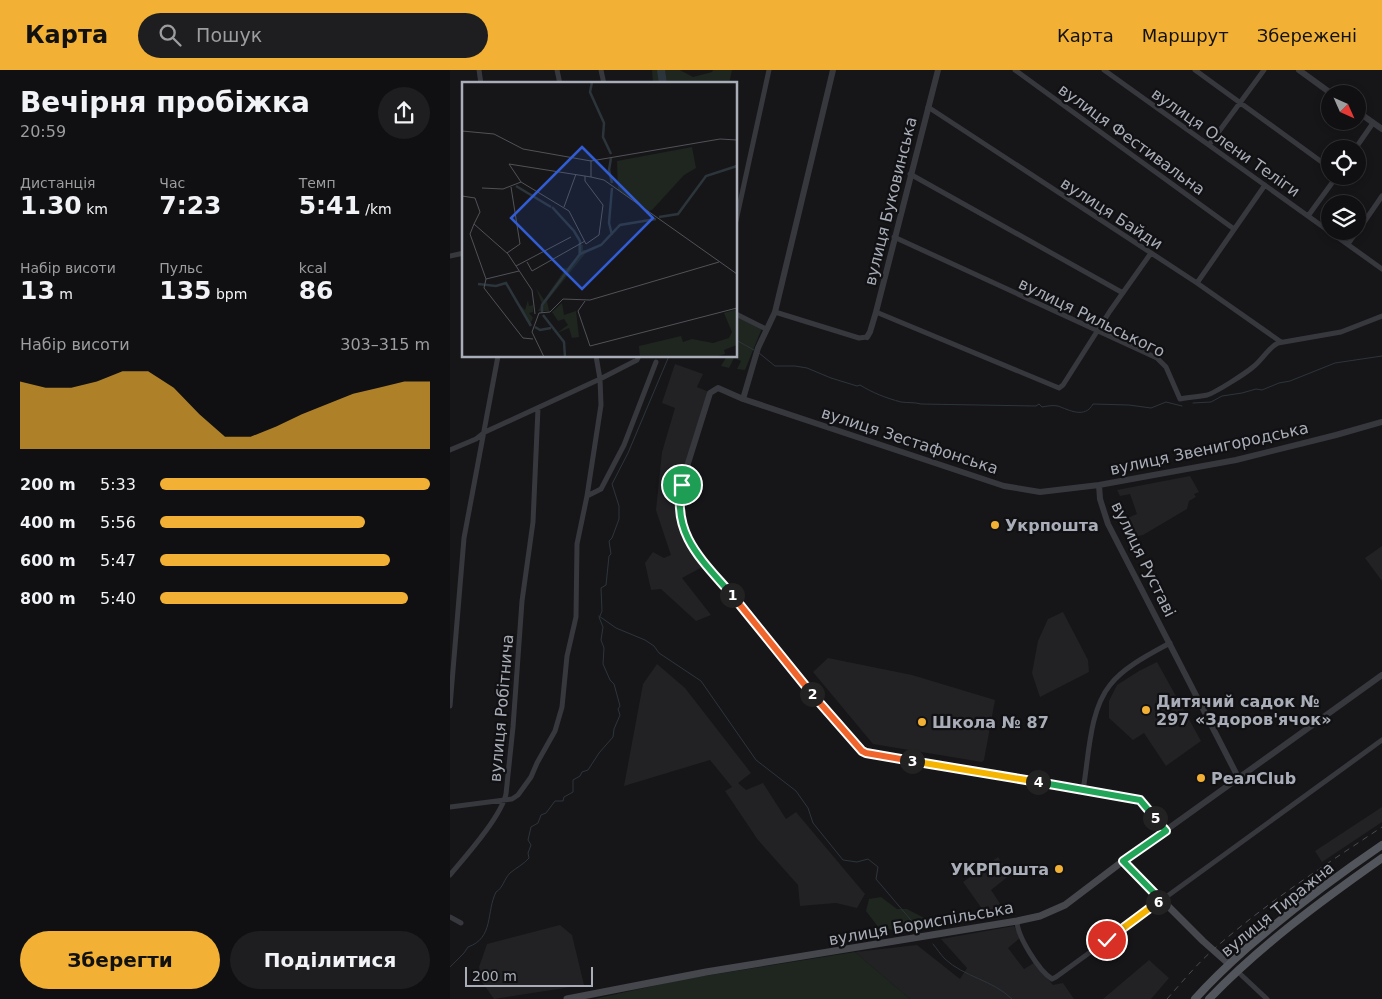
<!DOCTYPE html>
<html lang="uk">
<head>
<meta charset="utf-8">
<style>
	body { margin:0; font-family:"DejaVu Sans",sans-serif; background:#1e1e20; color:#f1f3f6; height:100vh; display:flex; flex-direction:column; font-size:19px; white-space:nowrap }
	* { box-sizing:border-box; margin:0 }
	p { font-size:16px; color:#9c9d9f }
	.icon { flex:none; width:28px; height:28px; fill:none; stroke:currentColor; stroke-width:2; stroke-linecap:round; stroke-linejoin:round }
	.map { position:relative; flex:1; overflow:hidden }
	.sheet { display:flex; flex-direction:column; background:#101012; width:450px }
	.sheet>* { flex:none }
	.needle { width:32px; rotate:135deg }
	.tools { position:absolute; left:871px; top:15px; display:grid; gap:10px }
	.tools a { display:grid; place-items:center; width:45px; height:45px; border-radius:50%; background:#101012; box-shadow:0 2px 8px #0003,0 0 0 1px #303032; font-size:25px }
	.scale { position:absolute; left:15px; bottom:12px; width:128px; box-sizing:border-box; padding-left:5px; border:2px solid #a8adb8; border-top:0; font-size:14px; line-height:18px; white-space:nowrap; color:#a8adb8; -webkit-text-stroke:4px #111113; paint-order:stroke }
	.pin { position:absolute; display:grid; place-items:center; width:42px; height:42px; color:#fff; margin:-21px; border:2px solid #fff; border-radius:50%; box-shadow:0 1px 5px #0007 }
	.km { position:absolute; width:25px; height:25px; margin:-12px; border-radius:50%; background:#222; color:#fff; font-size:14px; line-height:25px; text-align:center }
	.round { display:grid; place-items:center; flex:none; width:52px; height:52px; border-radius:26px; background:#1e1e20 }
	.overview { display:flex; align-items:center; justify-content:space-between; height:85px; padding:0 20px }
	h1 { font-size:28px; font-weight:700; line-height:38px }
	.stats { display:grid; grid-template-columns:repeat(3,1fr); gap:8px; height:85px; padding:5px 20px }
	.stats div { display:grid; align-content:center }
	.stats b { font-size:25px; font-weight:700 }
	.stats small { font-size:14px; font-weight:400 }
	.stats p { font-size:14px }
	.chart { height:140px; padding:10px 20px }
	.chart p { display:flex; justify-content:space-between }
	.chart svg { width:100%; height:90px; margin-top:5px; fill:#f2b134; opacity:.7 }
	.button { display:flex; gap:10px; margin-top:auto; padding:10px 20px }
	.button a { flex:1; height:58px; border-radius:30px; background:#f2b134; color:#111; font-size:20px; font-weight:700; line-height:58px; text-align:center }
	.button a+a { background:#1e1e20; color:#f1f3f6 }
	ul { padding:0 20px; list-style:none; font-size:16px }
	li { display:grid; grid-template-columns:80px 60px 1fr; align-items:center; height:38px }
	li i { height:12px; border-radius:6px; background:#f2b134 }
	header { display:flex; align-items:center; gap:30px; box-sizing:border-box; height:70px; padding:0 25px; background:#f2b134; color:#111 }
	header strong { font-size:24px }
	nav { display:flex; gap:28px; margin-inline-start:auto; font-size:18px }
	.search { width:350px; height:45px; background:#1e1e20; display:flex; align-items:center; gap:12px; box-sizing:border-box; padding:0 18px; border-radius:28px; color:#9c9d9f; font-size:19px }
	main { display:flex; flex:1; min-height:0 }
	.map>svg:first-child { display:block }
</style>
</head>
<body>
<header>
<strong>Карта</strong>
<div class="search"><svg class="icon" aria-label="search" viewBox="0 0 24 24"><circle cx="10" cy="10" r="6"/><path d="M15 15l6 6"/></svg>Пошук</div>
<nav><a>Карта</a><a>Маршрут</a><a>Збережені</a></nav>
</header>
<main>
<section class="sheet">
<div class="overview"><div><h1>Вечірня пробіжка</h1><p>20:59</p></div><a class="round"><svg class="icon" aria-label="share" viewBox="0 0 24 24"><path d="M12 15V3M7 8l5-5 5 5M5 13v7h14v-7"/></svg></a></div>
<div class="stats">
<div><p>Дистанція</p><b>1.30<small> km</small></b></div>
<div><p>Час</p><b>7:23</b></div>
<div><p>Темп</p><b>5:41<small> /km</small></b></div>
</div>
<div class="stats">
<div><p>Набір висоти</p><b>13<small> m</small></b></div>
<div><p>Пульс</p><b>135<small> bpm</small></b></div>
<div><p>kcal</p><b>86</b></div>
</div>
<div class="chart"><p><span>Набір висоти</span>303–315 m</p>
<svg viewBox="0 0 160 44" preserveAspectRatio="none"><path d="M0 44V11L10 14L20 14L30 11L40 6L50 6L60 14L70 27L80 38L90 38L100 33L110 27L120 22L130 17L140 14L150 11L160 11V44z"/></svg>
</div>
<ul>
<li><b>200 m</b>5:33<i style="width:100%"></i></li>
<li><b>400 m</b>5:56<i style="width:76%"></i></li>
<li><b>600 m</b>5:47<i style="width:85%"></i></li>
<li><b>800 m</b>5:40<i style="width:92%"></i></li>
</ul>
<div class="button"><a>Зберегти</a><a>Поділитися</a></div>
</section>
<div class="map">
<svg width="932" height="929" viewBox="0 0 932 929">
	<rect width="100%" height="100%" fill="#161618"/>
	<path fill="#222225" d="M225 294 253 304 247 317 259 322 227 422 229 450 235 470 256 495 232 508 261 545 246 551 211 519 201 520 195 493 203 482 214 488 221 485 206 440 212 382 225 338 212 333Z
		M740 406 749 422 744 424 746 427 739 431 737 439 693 465 683 467 677 461 673 450 687 444 680 424 670 426 667 420Z
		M932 476V511L915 488Z
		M613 542 638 590 639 602 590 627 582 603 588 571 598 549Z
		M378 588 462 605 545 630 534 690 532 692 423 674 363 602Z
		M707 592 751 671 716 696 694 663 683 670 659 648V631L667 615 689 601Z
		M207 594 235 618 301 703 288 713 296 720 313 713 336 749 346 742 415 824 407 838 386 833 350 836 348 815 308 770 275 721 282 717 260 690 174 716 193 614Z
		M932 737V752L872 792 865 781Z
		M548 787 560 805 541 820 551 835 535 843 513 812Z
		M110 855 122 865 134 915 44 929 32 912 29 897 37 874Z
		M564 856 570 868 558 878 574 899 584 893 603 915 613 913 624 929H460L405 882 467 875 510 909 517 898 491 869Z
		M699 890 719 908 701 929H653Z"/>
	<path fill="#1e261f" d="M202 0H230L243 7 262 2 263 0H282L279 14H203Z
		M286 246 312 258 295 300 287 299 291 291 284 288 279 298 271 296 277 286H286Z
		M431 827 447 839H457L480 851 452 861 429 858 416 841 419 829Z
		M405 882 460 929H144L235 909Z"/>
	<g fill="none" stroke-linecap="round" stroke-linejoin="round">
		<path stroke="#2c353c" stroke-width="1" d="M286 270 304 280
			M309 283 325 296H345L357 298 381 308 407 316 410 315C423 323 436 328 451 332 458 333 464 332 471 334L586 336 589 334 592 337C597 336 603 335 608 336 619 340 635 349 643 334L679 335 701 338 716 332 732 336
			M743 333 761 332 772 326 792 323 806 319 812 320 829 313 840 311 885 293 932 286
			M149 546 166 558 195 570 204 576 209 583 251 611 306 690 346 721 358 738 363 753 393 790 407 792 418 789 428 797 426 809 466 856
			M150 546 152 541 151 518 156 515 159 486 161 484 159 471 162 468 169 449V436L162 414 178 383 219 286
			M483 874C487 879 491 885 495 889 514 907 543 910 562 929
			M0 897 14 883 18 877C44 868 36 842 46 822 53 818 54 809 60 803 66 798 74 794 79 788L78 783 81 775 78 770 81 757 88 753 91 745 96 743 105 731H113L114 727 123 722V710L130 706 132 702 138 700 149 683 163 667 164 659 170 645 168 639 170 636 164 614 160 610 153 594 154 578 151 570 153 557 149 547"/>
		<path stroke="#2c353c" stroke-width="8" d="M211 0 213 14"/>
		<path stroke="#37383d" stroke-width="5" d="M29 0 31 14
			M107 0 110 14
			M151 0 154 14
			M565 0 784 159
			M654 0 932 199
			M745 0 880 98
			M478 37 747 213 831 272
			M759 75 814 0
			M905 79 923 53
			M460 104 673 223
			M858 146 887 106
			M286 151 319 0
			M908 161 932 126
			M444 167 707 288 716 297 730 329C739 327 748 327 757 325 765 323 796 303 803 297 813 289 818 278 828 273L891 262 932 246
			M898 174 907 161
			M0 186 14 183
			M747 213 815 115
			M325 242 409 268 417 267
			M426 242 609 318 613 315 660 241 701 183
			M286 244 316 259
			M0 380 26 369 35 362 150 309 187 290 189 286
			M137 426 151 335 150 309 146 286
			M0 636 14 468 48 286
			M633 720C639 687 639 641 660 615 674 597 700 584 720 573
			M0 737 62 729 68 725 81 707 87 693 105 661 112 637 117 586 126 547 127 474 137 426 151 419 174 375 206 292
			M0 805C15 787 51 747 56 724L63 657 72 531 83 452 88 338
			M0 847 11 853
			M567 851C567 866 589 901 602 909L606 907 932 670
			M787 901 817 929"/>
		<path stroke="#37383d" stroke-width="6" d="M849 0 882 24
			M908 42 932 59
			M417 267 420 262 426 242 488 0
			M293 329 308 278 325 242 383 0
			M649 415 650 429 658 454 789 709
			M716 761 689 730 683 728 434 687 416 683 412 681 255 494 234 463 231 449 230 427 234 406 260 323 268 318 293 329 554 416 590 422 649 415 786 390 886 365 932 352
			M673 791 932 605"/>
		<path stroke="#45474d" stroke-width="7" d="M117 929 256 902 567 851 590 846 615 835 673 791 753 871 779 894"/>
		<path stroke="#53555c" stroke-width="8" d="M745 929C761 911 779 894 797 878 840 841 885 807 932 775
			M759 929C811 875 871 831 932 788"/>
		<path stroke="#4a4c52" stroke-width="1" stroke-dasharray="6 5" stroke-linecap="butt" d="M717 929C732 912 747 894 764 879 816 833 875 795 932 757"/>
	</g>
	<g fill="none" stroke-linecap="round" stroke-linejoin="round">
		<defs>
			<path id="split-1" d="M232 415C221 464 253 491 282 525"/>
			<path id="split-2" d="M282 525 362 624"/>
			<path id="split-3" d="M362 624 412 681 416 683 462 691"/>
			<path id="split-4" d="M462 691 588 712"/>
			<path id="split-5" d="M588 712 690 730 705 748"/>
			<path id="split-6" d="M705 748 716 761 673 791 711 830 708 832"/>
			<path id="split-7" d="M657 870 708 832"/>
		</defs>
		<use href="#split-1" stroke="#fff" stroke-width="10"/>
		<use href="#split-2" stroke="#fff" stroke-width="10"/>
		<use href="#split-3" stroke="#fff" stroke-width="10"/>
		<use href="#split-4" stroke="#fff" stroke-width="10"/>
		<use href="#split-5" stroke="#fff" stroke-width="10"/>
		<use href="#split-6" stroke="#fff" stroke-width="10"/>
		<use href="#split-7" stroke="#fff" stroke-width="10"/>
		<use href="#split-1" stroke="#22a559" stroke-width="6"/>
		<use href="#split-2" stroke="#f0652b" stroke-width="6"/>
		<use href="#split-3" stroke="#f0652b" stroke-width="6"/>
		<use href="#split-4" stroke="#f5b400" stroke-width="6"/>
		<use href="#split-5" stroke="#22a559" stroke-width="6"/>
		<use href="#split-6" stroke="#22a559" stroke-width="6"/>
		<use href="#split-7" stroke="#f5b400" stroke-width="6"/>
	</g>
	<g fill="#f2b134" stroke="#111113" stroke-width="2">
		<circle cx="545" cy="455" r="5"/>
		<circle cx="696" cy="640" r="5"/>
		<circle cx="472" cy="652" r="5"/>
		<circle cx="751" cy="708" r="5"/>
		<circle cx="609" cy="799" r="5"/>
	</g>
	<g text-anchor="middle" stroke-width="4.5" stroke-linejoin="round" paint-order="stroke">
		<g font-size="16" fill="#a8adb8" stroke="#111113">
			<text transform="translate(682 69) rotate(36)" y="6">вулиця Фестивальна</text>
			<text transform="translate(776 72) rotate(35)" y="6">вулиця Олени Теліги</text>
			<text transform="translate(440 131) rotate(-76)" y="6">вулиця Буковинська</text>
			<text transform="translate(662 143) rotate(33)" y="6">вулиця Байди</text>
			<text transform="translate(642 247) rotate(26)" y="6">вулиця Рильського</text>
			<text transform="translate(460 370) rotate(18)" y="6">вулиця Зестафонська</text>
			<text transform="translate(759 378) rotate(-12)" y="6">вулиця Звенигородська</text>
			<text transform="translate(694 489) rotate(64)" y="6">вулиця Руставі</text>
			<text transform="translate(51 638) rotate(-85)" y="6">вулиця Робітнича</text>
			<text transform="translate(827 839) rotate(-39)" y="6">вулиця Тиражна</text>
			<text transform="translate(471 853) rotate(-10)" y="6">вулиця Бориспільська</text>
		</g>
		<g font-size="16" font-weight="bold" fill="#a8adb8" stroke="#111113" text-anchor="start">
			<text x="555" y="461">Укрпошта</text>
			<text x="706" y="637">Дитячий садок №<tspan x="706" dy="18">297 «Здоров'ячок»</tspan></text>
			<text x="482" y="658">Школа № 87</text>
			<text x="761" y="714">РеалClub</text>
			<text x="599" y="805" text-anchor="end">УКРПошта</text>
		</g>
	</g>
	<g transform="translate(12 12)">
		<rect width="275" height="275" fill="#161618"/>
		<path d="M230 65 234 86 222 93 190 128 187 129 156 108 155 79ZM116 163H121V168H126L85 219 87 229H76L80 222 74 206 82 218 102 189 96 187 105 186 116 173ZM66 218 67 224 71 223V230L67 231 71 236 68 242 56 221 63 228ZM100 221 102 233 114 229 117 255 110 256 107 246 95 251 106 243 102 237 96 239 90 230ZM275 227V263L262 268 263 272 252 275H178L177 264 219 254 221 260 230 257 251 261 267 256 270 250 262 231Z" fill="#1e261f"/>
		<path fill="none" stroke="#2c353c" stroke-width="2.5" d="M130 0 128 10 142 41 141 55 149 72M149 76 147 88 150 101M54 104 89 125M150 106 147 141 150 153M90 125 112 149 118 159V172M197 135 216 132 244 94 275 84M118 172 139 163 158 143 194 137M16 202 34 204 44 201 69 244M80 231V223L118 172M81 233 102 260 103 275M73 245 78 248 89 246"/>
		<path fill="none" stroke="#505258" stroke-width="1" d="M0 49 32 52 61 67 129 79 258 57 275 58M129 78V95L142 98 275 192M47 82 59 100 107 129 124 162 137 153 141 123 123 99V94M47 82 129 95M20 106 41 107 59 100M0 114 13 116 18 130 12 142 46 172 70 208 73 232M102 125 114 92M12 142 8 152 24 197 22 206 61 256 71 257M45 171 58 162 49 105M65 180 70 189 123 159M54 184 109 155M24 197 57 189M123 219 116 229 128 264 275 226M77 231 88 230 101 217 128 218 257 180M77 231 70 250 82 275"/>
		<path fill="#325cd3" fill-opacity="0.15" stroke="#325cd3" stroke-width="2.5" d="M120 65 191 136 120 207 49 136Z"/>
		<rect width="275" height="275" fill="none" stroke="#a8adb8" stroke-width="2.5"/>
	</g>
</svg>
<div class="tools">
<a><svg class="needle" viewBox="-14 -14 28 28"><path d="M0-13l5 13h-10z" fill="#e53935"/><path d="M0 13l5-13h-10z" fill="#9c9d9f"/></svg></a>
<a><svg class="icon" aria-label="locate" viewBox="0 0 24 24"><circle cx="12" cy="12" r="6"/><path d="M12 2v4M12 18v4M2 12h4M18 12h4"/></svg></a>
<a><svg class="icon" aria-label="layers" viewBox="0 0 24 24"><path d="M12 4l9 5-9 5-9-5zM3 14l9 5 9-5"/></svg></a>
</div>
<div class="scale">200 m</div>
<div class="pin" style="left:232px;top:415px;background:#1e9e55"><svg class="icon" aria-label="arrive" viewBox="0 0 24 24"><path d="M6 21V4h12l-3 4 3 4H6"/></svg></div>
<div class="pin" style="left:657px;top:870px;background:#d93025"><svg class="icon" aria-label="check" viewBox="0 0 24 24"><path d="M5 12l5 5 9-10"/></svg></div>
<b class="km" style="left:282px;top:525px">1</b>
<b class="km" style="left:362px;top:624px">2</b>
<b class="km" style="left:462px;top:691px">3</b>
<b class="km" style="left:588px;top:712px">4</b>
<b class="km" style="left:705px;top:748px">5</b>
<b class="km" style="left:708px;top:832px">6</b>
</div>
</main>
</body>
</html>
